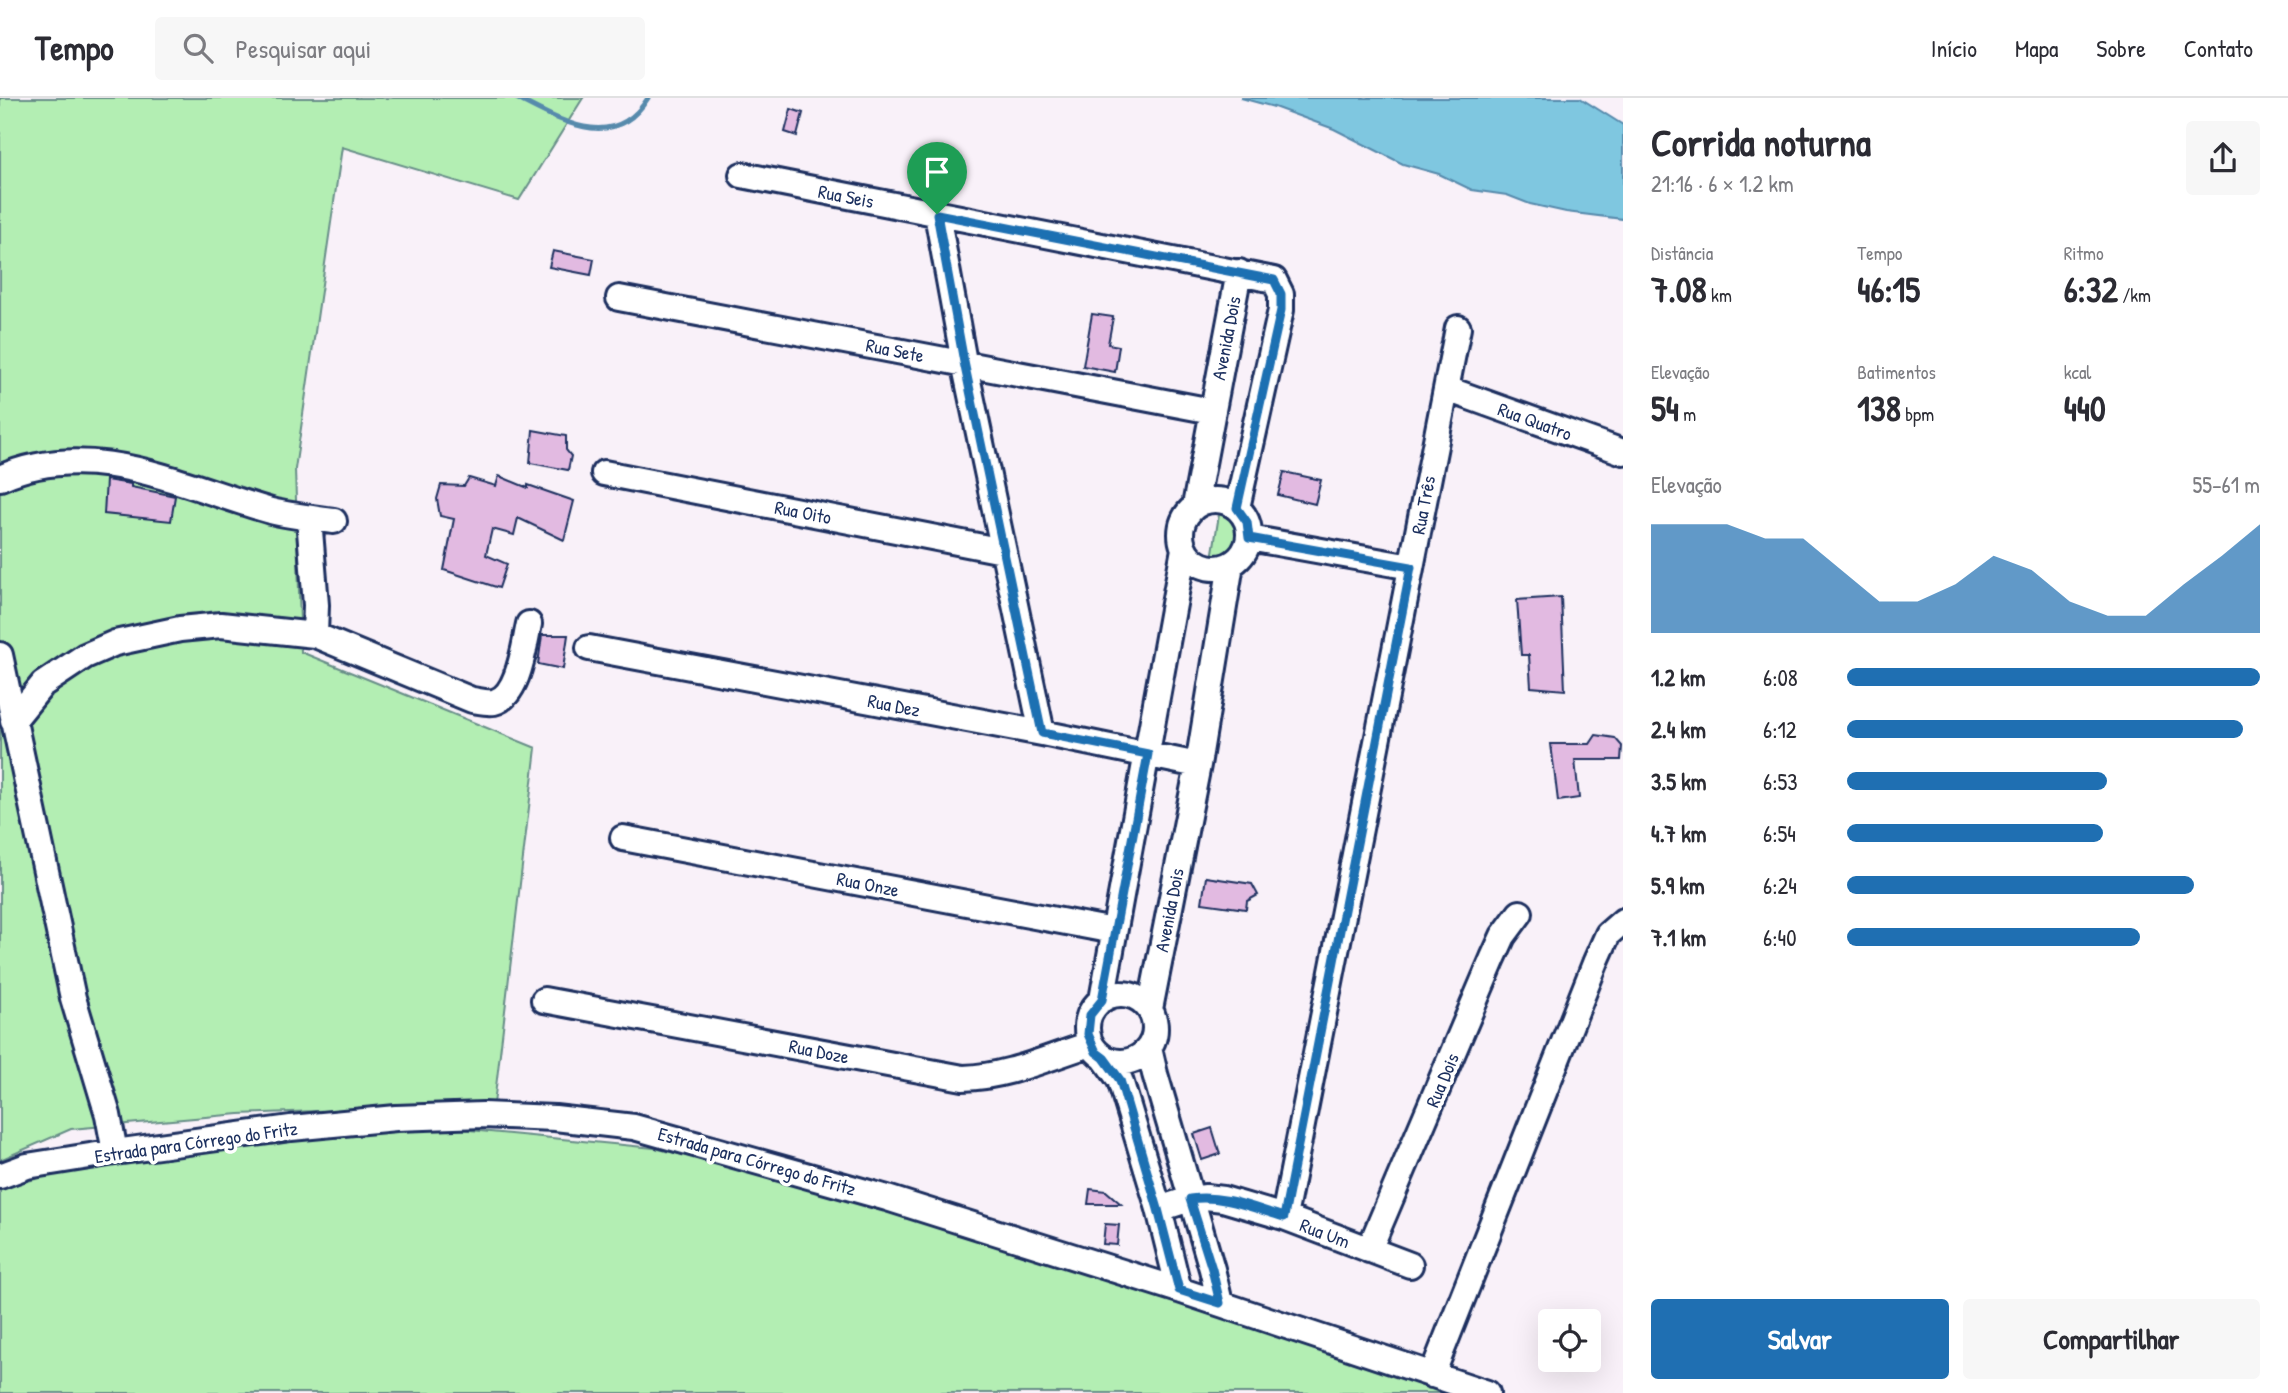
<!DOCTYPE html>
<html lang="pt">
<head>
<meta charset="utf-8">
<style>
	body { margin:0; font-family:"Patrick Hand",sans-serif; background:#f7f7f7; color:#2b2b33; height:100vh; display:flex; flex-direction:column; font-size:26px; white-space:nowrap }
	* { box-sizing:border-box; margin:0 }
	p { font-size:23px; color:#7c7c81 }
	.icon { flex:none; width:38px; height:38px; fill:none; stroke:currentColor; stroke-width:2; stroke-linecap:round; stroke-linejoin:round }
	.map { position:relative; flex:1; overflow:hidden }
	.panel { display:flex; flex-direction:column; background:#fff; width:665px }
	.panel>* { flex:none }
	.buttons { position:absolute; left:1538px; top:1211px; display:grid; gap:14px }
	.buttons a { display:grid; place-items:center; width:63px; height:63px; border-radius:7px; background:#fff; box-shadow:0 7px 28px #0002; font-size:35px }
	.pin { position:absolute; display:grid; place-items:center; width:60px; height:60px; color:#fff; margin:-72px -30px; border-radius:50% 50% 50% 0; rotate:-45deg; box-shadow:0 0 7px #0007 }
	.pin .icon { rotate:45deg }
	.round { display:grid; place-items:center; flex:none; width:74px; height:74px; border-radius:7px; background:#f7f7f7 }
	.summary { display:flex; align-items:center; justify-content:space-between; height:119px; padding:0 28px }
	h1 { font-size:38px; font-weight:700; line-height:52px }
	.metrics { display:grid; grid-template-columns:repeat(3,1fr); gap:10px; height:119px; padding:7px 28px }
	.metrics div { display:grid; align-content:center }
	.metrics b { font-size:35px; font-weight:700 }
	.metrics small { font-size:19px; font-weight:400 }
	.metrics p { font-size:19px }
	.chart { height:196px; padding:14px 28px }
	.chart p { display:flex; justify-content:space-between }
	.chart svg { width:100%; height:126px; margin-top:7px; fill:#1f6fb2; opacity:.7 }
	.cta { display:flex; gap:14px; margin-top:auto; padding:14px 28px }
	.cta a { flex:1; height:80px; border-radius:7px; background:#1f6fb2; color:#fff; font-size:28px; font-weight:700; line-height:80px; text-align:center }
	.cta a+a { background:#f7f7f7; color:#2b2b33 }
	ul { padding:0 28px; list-style:none; font-size:23px }
	li { display:grid; grid-template-columns:112px 84px 1fr; align-items:center; height:52px }
	li i { height:18px; border-radius:9px; background:#1f6fb2 }
	header { display:flex; align-items:center; gap:42px; box-sizing:border-box; height:98px; padding:0 35px; background:#fff; border-bottom:2px solid #e1e1e2 }
	header strong { font-size:33px }
	nav { display:flex; gap:38px; margin-inline-start:auto; font-size:24px }
	.search { width:490px; height:63px; background:#f7f7f7; display:flex; align-items:center; gap:18px; box-sizing:border-box; padding:0 24px; border-radius:7px; color:#7c7c81; font-size:26px }
	main { display:flex; flex:1; min-height:0 }
	.map>svg:first-child { display:block }
</style>
</head>
<body>
<header>
<strong>Tempo</strong>
<div class="search"><svg class="icon" aria-label="search" viewBox="0 0 24 24"><circle cx="10" cy="10" r="6"/><path d="M15 15l6 6"/></svg>Pesquisar aqui</div>
<nav><a>Início</a><a>Mapa</a><a>Sobre</a><a>Contato</a></nav>
</header>
<main>
<div class="map">
<svg width="1623" height="1295" viewBox="0 0 1623 1295">
	<rect width="100%" height="100%" fill="#f9f1f9"/>
	<filter id="ink" filterUnits="userSpaceOnUse"><feTurbulence type="fractalNoise" baseFrequency=".0143" numOctaves="2"/><feDisplacementMap in="SourceGraphic" scale="14" xChannelSelector="R" yChannelSelector="G"/><feConvolveMatrix kernelMatrix="1 2 1 2 8 2 1 2 1" color-interpolation-filters="sRGB"/></filter>
	<g filter="url(#ink)">
		<path fill="#b3eeb3" stroke="#678e88" stroke-width="2" d="M0 0H583L519 102 342 49 295 371 301 554 536 650 494 1006 239 1016 71 1031 0 1062Z
			M1220 410C1246 422 1242 458 1212 461Z
			M449 1030 654 1050 785 1081 1460 1295H0V1090L59 1075 303 1037Z"/>
		<path fill="#7fc7e0" stroke="#578aac" stroke-width="2" d="M1241 0H1580L1623 27V121L1566 114 1530 106 1507 97 1472 92 1439 76 1403 66 1334 31 1274 9Z"/>
		<g fill="none" stroke-linecap="round" stroke-linejoin="round">
			<path stroke="#578aac" stroke-width="5" d="M516 0C560 22 613 56 648 0"/>
		</g>
		<path fill="#e2bae1" stroke="#1b2f5e" stroke-width="2" d="M791 11 803 15 797 38 785 34Z
			M553 153 594 161 591 177 549 169Z
			M1092 216 1113 219 1108 246 1119 248 1115 274 1083 268Z
			M533 332 566 338V352L571 358 568 372 530 365Z
			M1284 374 1321 382 1315 406 1278 397Z
			M499 378 528 390V387L574 403 564 442 518 420 514 437 492 431 486 457 507 466 499 490 444 472 454 421 440 418 437 401 441 387 464 388 469 380 496 388Z
			M106 382 131 386V389L175 398 171 423 104 416Z
			M1561 499 1565 592 1531 589 1529 557H1521L1517 502Z
			M542 537H568L563 571 538 566Z
			M1596 637 1615 640 1622 648 1621 662H1575L1579 700 1558 703 1551 646H1590Z
			M1206 779 1252 786 1258 797 1247 803 1246 811 1202 805Z
			M1212 1030 1220 1056 1202 1062 1194 1036Z
			M1090 1091 1106 1093 1121 1106H1088Z
			M1105 1126 1119 1127 1117 1147 1103 1146Z"/>
		<g fill="none" stroke-linecap="round" stroke-linejoin="round">
			<defs>
				<path id="minor" d="M742 77 1274 182 1281 196V212L1237 410
					M937 116 964 264 1042 635
					M619 200 1212 313
					M1447 291 1623 354
					M604 375 1003 453
					M0 380C91 339 183 388 271 413 291 418 313 420 334 423
					M1181 436a34 34 0 1 1 68 0a34 34 0 1 1-68 0Z
					M1195 408 1239 174
					M309 420 316 507 315 537
					M1249 440 1411 469
					M589 550 1042 635 1198 667
					M0 557 73 900 108 1017 115 1054
					M13 623 43 586 85 558 115 545 180 531 221 527 315 537 472 602C479 603 487 605 494 604 519 598 524 548 529 526
					M623 740 1114 833
					M1087 930a34 34 0 1 1 68 0a34 34 0 1 1-68 0Z
					M544 902 963 980C1007 979 1049 959 1091 946
					M1102 902 1184 451
					M1150 911 1198 667 1231 466
					M1149 950 1155 976 1212 1171 1220 1205
					M1104 960 1120 982 1159 1111 1179 1192
					M0 1078 27 1068 115 1054 291 1030 396 1020 483 1017 555 1020 634 1029 887 1100 1179 1192 1487 1295
					M1159 1111 1190 1101 1206 1099 1223 1101 1284 1119 1410 1167
					M1284 1119 1458 230
					M1369 1152 1493 860 1503 838 1520 815
					M1432 1277 1596 863 1608 836 1623 823"/>
			</defs>
			<use href="#minor" stroke="#1b2f5e" stroke-width="30"/>
			<use href="#minor" stroke="#fff" stroke-width="24"/>
		</g>
	</g>
	<g fill="none" stroke-linecap="round" stroke-linejoin="round" filter="url(#ink)">
		<defs>
			<path id="route" d="M937 116 1274 182 1281 196V212L1237 410 1247 424 1249 440 1411 469 1284 1119C1253 1110 1222 1096 1190 1101L1212 1171 1220 1205 1179 1192 1158 1111 1120 982 1104 960 1096 954 1088 936 1090 917 1102 902 1148 656 1042 635 964 264Z"/>
		</defs>
		<use href="#route" stroke="#fff" stroke-width="14"/>
		<use href="#route" stroke="#1f6fb2" stroke-width="9"/>
	</g>
	<g text-anchor="middle" stroke-width="7" stroke-linejoin="round" paint-order="stroke">
		<g font-size="19" fill="#1b2f5e" stroke="#fff">
			<text transform="translate(846 98) rotate(11)" y="7">Rua Seis</text>
			<text transform="translate(1226 240) rotate(-79)" y="7">Avenida Dois</text>
			<text transform="translate(895 252) rotate(11)" y="7">Rua Sete</text>
			<text transform="translate(1535 323) rotate(20)" y="7">Rua Quatro</text>
			<text transform="translate(1423 407) rotate(-79)" y="7">Rua Três</text>
			<text transform="translate(803 414) rotate(11)" y="7">Rua Oito</text>
			<text transform="translate(894 607) rotate(11)" y="7">Rua Dez</text>
			<text transform="translate(868 786) rotate(11)" y="7">Rua Onze</text>
			<text transform="translate(1169 812) rotate(-79)" y="7">Avenida Dois</text>
			<text transform="translate(819 953) rotate(11)" y="7">Rua Doze</text>
			<text transform="translate(1442 982) rotate(-67)" y="7">Rua Dois</text>
			<text transform="translate(196 1044) rotate(-8)" y="7">Estrada para Córrego do Fritz</text>
			<text transform="translate(757 1063) rotate(16)" y="7">Estrada para Córrego do Fritz</text>
			<text transform="translate(1325 1135) rotate(21)" y="7">Rua Um</text>
		</g>
	</g>
</svg>
<div class="buttons">
<a><svg class="icon" aria-label="locate" viewBox="0 0 24 24"><circle cx="12" cy="12" r="6"/><path d="M12 2v4M12 18v4M2 12h4M18 12h4"/></svg></a>
</div>
<div class="pin" style="left:937px;top:116px;background:#1e9e55"><svg class="icon" aria-label="arrive" viewBox="0 0 24 24"><path d="M6 21V4h12l-3 4 3 4H6"/></svg></div>
</div>
<section class="panel">
<div class="summary"><div><h1>Corrida noturna</h1><p>21:16 · 6 × 1.2 km</p></div><a class="round"><svg class="icon" aria-label="share" viewBox="0 0 24 24"><path d="M12 15V3M7 8l5-5 5 5M5 13v7h14v-7"/></svg></a></div>
<div class="metrics">
<div><p>Distância</p><b>7.08<small> km</small></b></div>
<div><p>Tempo</p><b>46:15</b></div>
<div><p>Ritmo</p><b>6:32<small> /km</small></b></div>
</div>
<div class="metrics">
<div><p>Elevação</p><b>54<small> m</small></b></div>
<div><p>Batimentos</p><b>138<small> bpm</small></b></div>
<div><p>kcal</p><b>440</b></div>
</div>
<div class="chart"><p><span>Elevação</span>55–61 m</p>
<svg viewBox="0 0 160 44" preserveAspectRatio="none"><path d="M0 44V6L10 6L20 6L30 11L40 11L50 22L60 33L70 33L80 27L90 17L100 22L110 33L120 38L130 38L140 27L150 17L160 6V44z"/></svg>
</div>
<ul>
<li><b>1.2 km</b>6:08<i style="width:100%"></i></li>
<li><b>2.4 km</b>6:12<i style="width:96%"></i></li>
<li><b>3.5 km</b>6:53<i style="width:63%"></i></li>
<li><b>4.7 km</b>6:54<i style="width:62%"></i></li>
<li><b>5.9 km</b>6:24<i style="width:84%"></i></li>
<li><b>7.1 km</b>6:40<i style="width:71%"></i></li>
</ul>
<div class="cta"><a>Salvar</a><a>Compartilhar</a></div>
</section>
</main>
</body>
</html>
